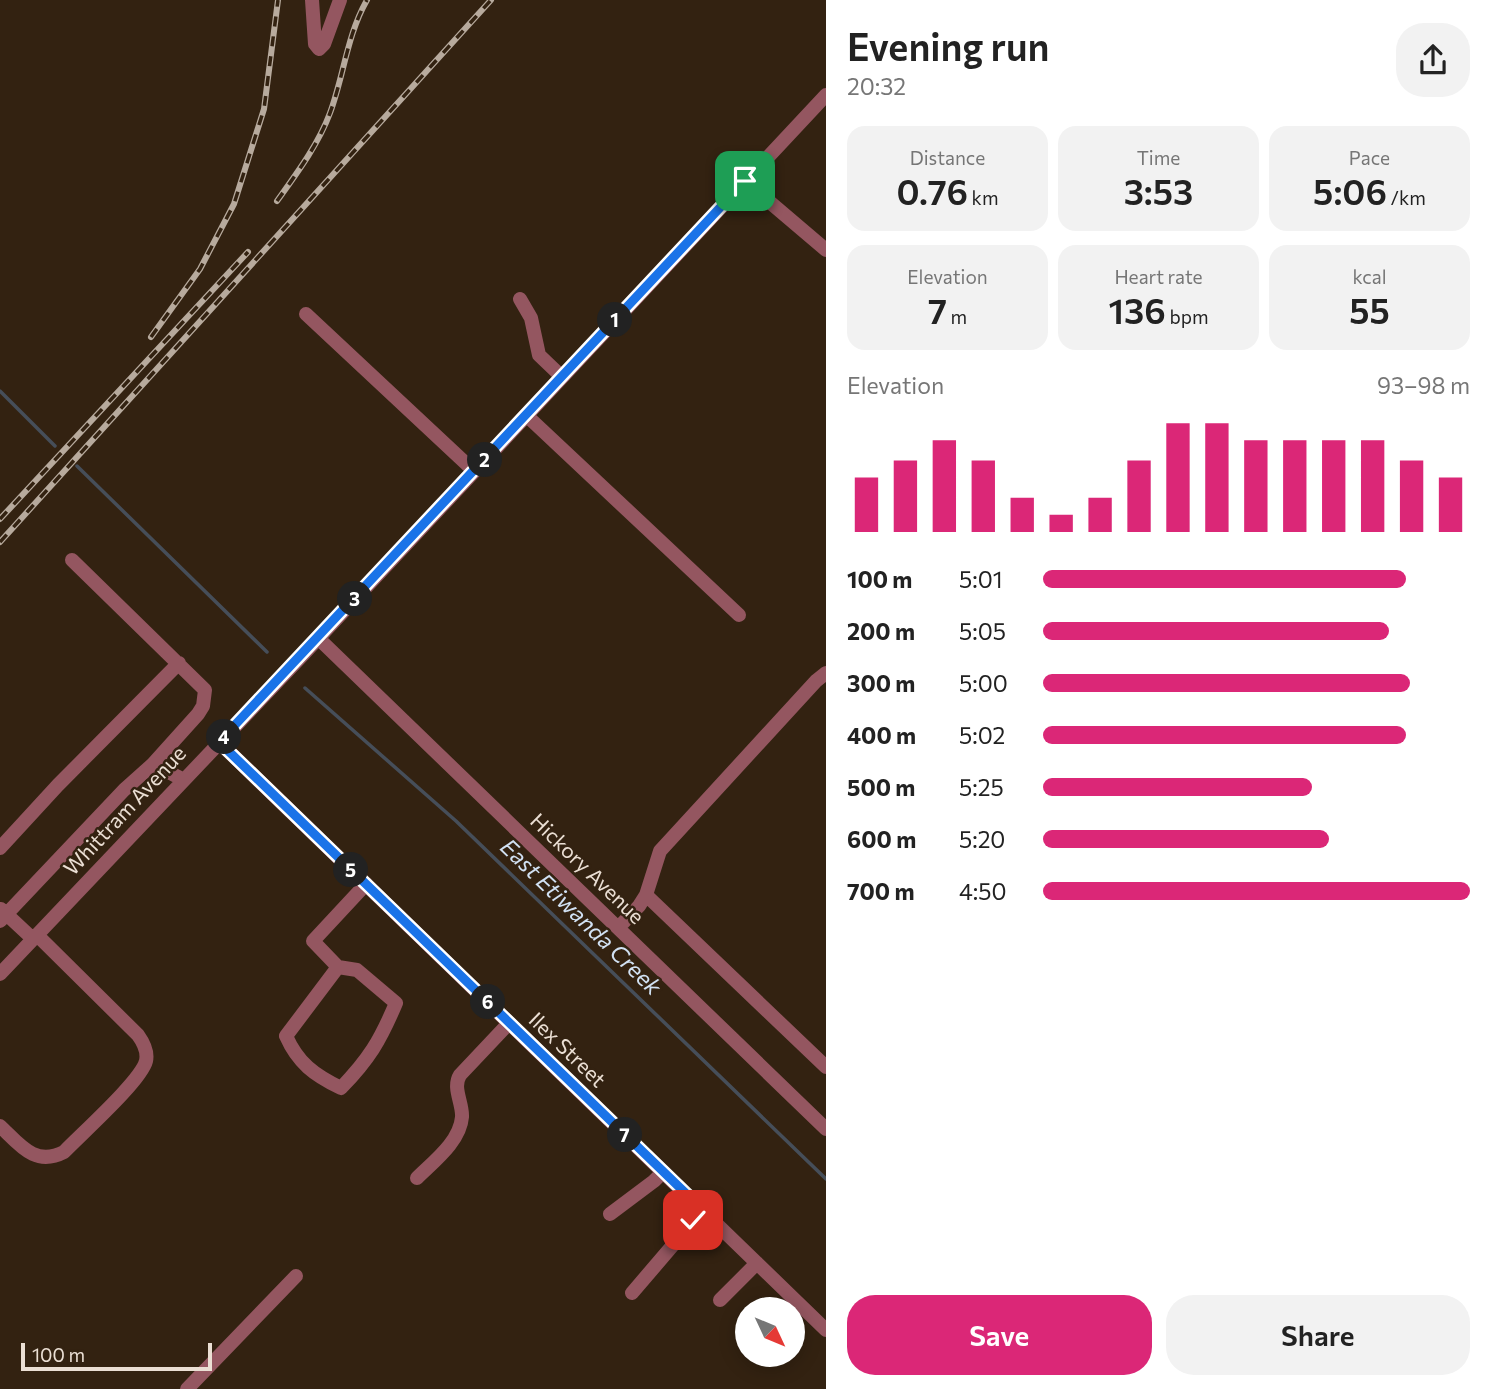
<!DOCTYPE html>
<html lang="en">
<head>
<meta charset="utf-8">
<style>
	body { margin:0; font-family:Commissioner,sans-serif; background:#f2f2f2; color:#222; height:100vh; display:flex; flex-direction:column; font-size:26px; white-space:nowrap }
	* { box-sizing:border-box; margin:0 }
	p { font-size:23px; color:#767676 }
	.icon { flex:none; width:38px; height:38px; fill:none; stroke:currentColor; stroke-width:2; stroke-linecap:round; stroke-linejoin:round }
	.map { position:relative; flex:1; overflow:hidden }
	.sheet { display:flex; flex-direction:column; background:#fff; width:665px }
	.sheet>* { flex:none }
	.needle { width:46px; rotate:134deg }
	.fabs { position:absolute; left:735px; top:1297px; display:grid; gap:14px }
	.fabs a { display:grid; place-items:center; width:70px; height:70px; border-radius:50%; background:#fff; box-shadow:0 4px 18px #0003; font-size:35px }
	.scale { position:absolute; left:21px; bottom:18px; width:191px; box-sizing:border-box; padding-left:7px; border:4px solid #ebdfd4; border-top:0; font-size:19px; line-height:24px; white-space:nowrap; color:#ebdfd4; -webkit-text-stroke:5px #321; paint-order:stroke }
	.pin { position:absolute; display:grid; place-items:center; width:60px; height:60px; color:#fff; margin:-30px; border-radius:14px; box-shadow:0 4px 10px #0006 }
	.km { position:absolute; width:35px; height:35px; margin:-18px; border-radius:50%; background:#222; color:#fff; font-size:19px; line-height:35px; text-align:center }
	.round { display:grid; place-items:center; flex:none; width:74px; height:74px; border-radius:28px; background:#f2f2f2 }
	.headline { display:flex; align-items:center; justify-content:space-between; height:119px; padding:0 21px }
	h1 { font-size:38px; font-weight:600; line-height:52px }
	.metrics { display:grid; grid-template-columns:repeat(3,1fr); gap:10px; height:119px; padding:7px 21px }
	.metrics div { display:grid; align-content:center; border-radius:18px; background:#f2f2f2; text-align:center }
	.metrics b { font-size:35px; font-weight:600 }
	.metrics small { font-size:19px; font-weight:400 }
	.metrics p { font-size:19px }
	.chart { height:196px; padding:14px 21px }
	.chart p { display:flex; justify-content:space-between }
	.chart svg { width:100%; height:126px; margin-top:7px; stroke:#db2777; stroke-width:6 }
	.action { display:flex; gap:14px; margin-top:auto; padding:14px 21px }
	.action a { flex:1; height:80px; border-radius:28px; background:#db2777; color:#fff; font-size:28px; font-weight:600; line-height:80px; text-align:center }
	.action a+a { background:#f2f2f2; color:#222 }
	ul { padding:0 21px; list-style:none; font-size:23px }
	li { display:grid; grid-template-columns:112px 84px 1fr; align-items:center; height:52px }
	li i { height:18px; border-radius:9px; background:#db2777 }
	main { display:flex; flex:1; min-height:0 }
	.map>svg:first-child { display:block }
</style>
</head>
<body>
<main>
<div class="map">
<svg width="826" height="1389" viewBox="0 0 826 1389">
	<rect width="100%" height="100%" fill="#321"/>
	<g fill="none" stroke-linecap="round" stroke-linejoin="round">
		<path stroke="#464e59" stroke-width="3.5" d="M0 391 55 446
			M77 466 267 652
			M305 688 456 821 826 1179"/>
		<path stroke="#945660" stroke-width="14" d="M312 0 315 44 319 49 324 44 340 0
			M745 181 826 250
			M520 299 531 318 539 355 562 377
			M306 314 474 471
			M526 415 739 615
			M318 638 826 1129
			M219 742 826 1330
			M153 764 184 780
			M0 848 58 785 179 663
			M646 895 826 1067
			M1 909 33 939
			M0 921 124 790 153 764 198 714 203 706 205 690 72 560
			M618 928 639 906 646 895 660 851 816 681 826 673
			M338 967 286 1036C298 1063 314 1075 341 1088 369 1059 380 1041 396 1003L357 970 338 967 313 941 366 884
			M0 974 299 659 826 95
			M0 1126C20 1145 35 1167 64 1152 80 1135 141 1081 146 1061 148 1052 143 1042 138 1035L37 935
			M417 1178C433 1162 460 1142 462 1117 463 1103 452 1088 460 1075L509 1023
			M610 1214 654 1181 663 1172
			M632 1293 703 1210
			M720 1300 757 1263
			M187 1389 296 1276"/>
		<defs>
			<path id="rail" d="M277 201C297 173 318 145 330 113 344 75 347 35 367 0
				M151 337 200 269 234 204 264 109 278 0
				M0 519 248 252
				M0 542 491 0"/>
		</defs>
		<use href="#rail" stroke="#b7aa9d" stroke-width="6"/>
		<use href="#rail" stroke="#321" stroke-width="3.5" stroke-dasharray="10" stroke-linecap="butt"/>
	</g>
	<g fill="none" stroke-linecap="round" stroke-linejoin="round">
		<defs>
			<path id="route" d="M693 1220 703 1210 219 742 745 181"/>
		</defs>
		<use href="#route" stroke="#fff" stroke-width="14"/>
		<use href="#route" stroke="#1a73e8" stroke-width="9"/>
	</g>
	<g text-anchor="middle" stroke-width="5" stroke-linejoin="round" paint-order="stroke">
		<g font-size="21" fill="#ebdfd4" stroke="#321">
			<text transform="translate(125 811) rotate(-47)" y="7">Whittram Avenue</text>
			<text transform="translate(587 869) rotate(44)" y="7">Hickory Avenue</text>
			<text transform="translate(567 1050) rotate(44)" y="7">Ilex Street</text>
		</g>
		<g font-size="23" font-style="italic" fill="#d2e2f4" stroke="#321">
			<text transform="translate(581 917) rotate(44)" y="8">East Etiwanda Creek</text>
		</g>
	</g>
</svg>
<div class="fabs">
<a><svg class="needle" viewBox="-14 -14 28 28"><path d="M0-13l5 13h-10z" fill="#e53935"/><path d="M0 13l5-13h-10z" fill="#767676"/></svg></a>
</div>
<div class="scale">100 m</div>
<div class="pin" style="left:745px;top:181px;background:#1e9e55"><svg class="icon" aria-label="arrive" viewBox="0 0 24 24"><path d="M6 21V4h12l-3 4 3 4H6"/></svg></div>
<div class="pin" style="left:693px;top:1220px;background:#d93025"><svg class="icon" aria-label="check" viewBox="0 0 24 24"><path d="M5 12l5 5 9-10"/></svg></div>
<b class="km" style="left:615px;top:320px">1</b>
<b class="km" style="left:485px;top:460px">2</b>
<b class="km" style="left:355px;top:599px">3</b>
<b class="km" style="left:224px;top:737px">4</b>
<b class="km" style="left:351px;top:870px">5</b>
<b class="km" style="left:488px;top:1002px">6</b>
<b class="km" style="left:625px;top:1135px">7</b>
</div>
<section class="sheet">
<div class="headline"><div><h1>Evening run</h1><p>20:32</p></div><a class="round"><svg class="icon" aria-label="share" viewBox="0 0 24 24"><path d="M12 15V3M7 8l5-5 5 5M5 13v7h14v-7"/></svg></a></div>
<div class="metrics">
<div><p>Distance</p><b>0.76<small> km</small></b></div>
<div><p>Time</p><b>3:53</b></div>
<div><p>Pace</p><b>5:06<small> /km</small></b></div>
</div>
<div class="metrics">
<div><p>Elevation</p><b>7<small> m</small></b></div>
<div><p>Heart rate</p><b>136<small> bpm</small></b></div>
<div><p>kcal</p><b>55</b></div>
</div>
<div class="chart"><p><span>Elevation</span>93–98 m</p>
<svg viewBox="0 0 160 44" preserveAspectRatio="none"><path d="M5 44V25M15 44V19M25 44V12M35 44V19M45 44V32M55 44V38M65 44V32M75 44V19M85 44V6M95 44V6M105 44V12M115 44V12M125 44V12M135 44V12M145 44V19M155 44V25"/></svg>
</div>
<ul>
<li><b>100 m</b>5:01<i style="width:85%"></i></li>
<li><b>200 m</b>5:05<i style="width:81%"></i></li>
<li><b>300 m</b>5:00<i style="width:86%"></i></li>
<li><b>400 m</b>5:02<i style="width:85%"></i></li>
<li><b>500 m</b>5:25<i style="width:63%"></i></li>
<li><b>600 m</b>5:20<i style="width:67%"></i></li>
<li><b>700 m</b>4:50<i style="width:100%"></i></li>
</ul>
<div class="action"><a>Save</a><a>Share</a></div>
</section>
</main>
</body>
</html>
